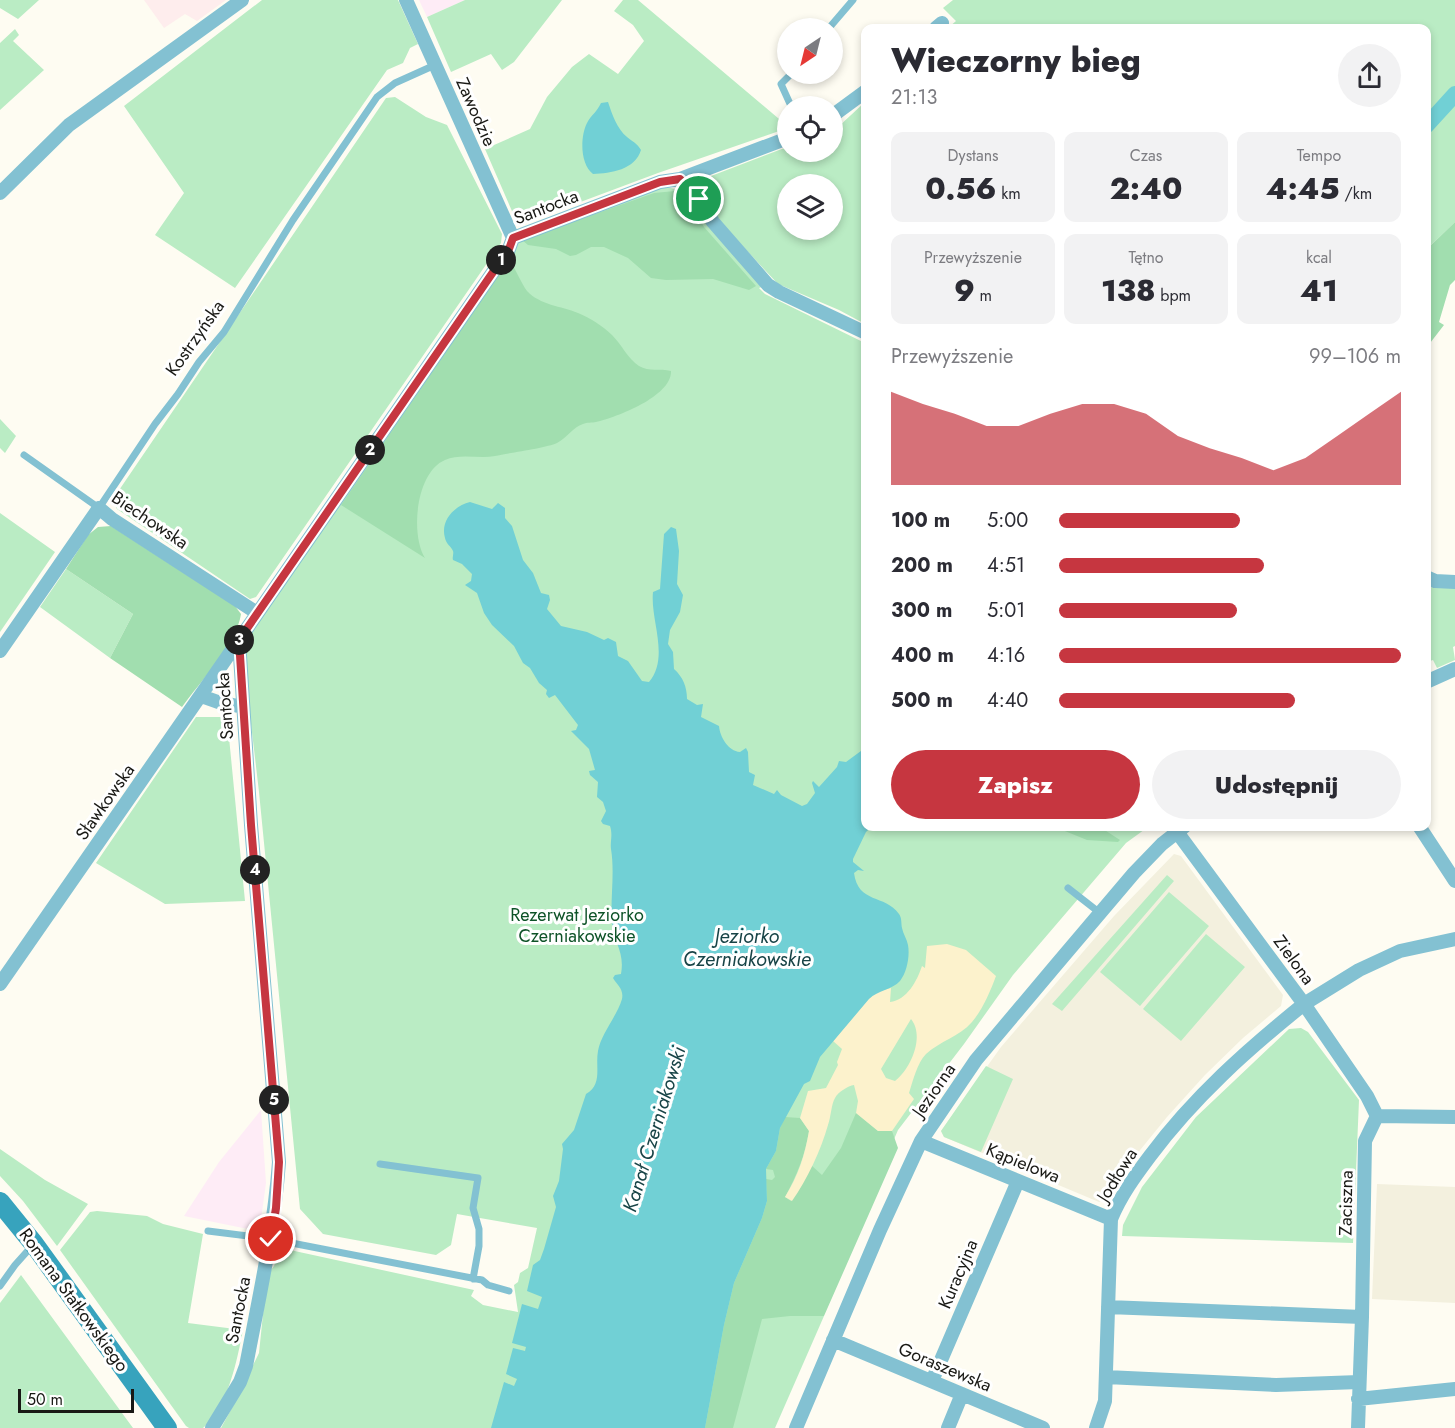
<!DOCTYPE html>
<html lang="pl">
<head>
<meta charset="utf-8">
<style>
	body { margin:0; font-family:Jost,sans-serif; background:#f2f2f3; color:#2b2b33; height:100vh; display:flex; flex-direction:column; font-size:22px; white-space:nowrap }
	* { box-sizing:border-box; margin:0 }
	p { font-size:20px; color:#7c7c81 }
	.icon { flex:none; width:33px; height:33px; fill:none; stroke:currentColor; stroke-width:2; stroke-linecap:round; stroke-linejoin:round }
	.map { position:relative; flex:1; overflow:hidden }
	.sheet { position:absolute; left:861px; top:24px; width:570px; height:807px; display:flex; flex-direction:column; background:#fff; border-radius:12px; box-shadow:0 3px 9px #0003 }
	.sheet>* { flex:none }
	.needle { width:39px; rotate:215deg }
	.controls { position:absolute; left:777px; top:18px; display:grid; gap:12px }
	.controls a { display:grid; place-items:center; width:66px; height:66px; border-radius:50%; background:#fff; box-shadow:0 3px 9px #0003; font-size:30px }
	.scale { position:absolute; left:18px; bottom:15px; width:116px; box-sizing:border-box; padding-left:6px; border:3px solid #191915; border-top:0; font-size:16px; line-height:21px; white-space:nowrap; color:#191915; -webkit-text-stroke:4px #fff; paint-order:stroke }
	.pin { position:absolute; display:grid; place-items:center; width:51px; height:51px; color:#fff; margin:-26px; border:3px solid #fff; border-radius:50%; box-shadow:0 2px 6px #0007 }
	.km { position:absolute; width:30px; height:30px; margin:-15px; border-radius:50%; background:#222; color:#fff; font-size:16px; line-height:30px; text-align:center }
	.round { display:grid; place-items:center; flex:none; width:63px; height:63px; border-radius:32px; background:#f2f2f3 }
	.overview { display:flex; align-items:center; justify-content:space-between; height:102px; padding:0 30px }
	h1 { font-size:33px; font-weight:800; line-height:45px }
	.metrics { display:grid; grid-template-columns:repeat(3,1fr); gap:9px; height:102px; padding:6px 30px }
	.metrics div { display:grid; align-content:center; border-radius:12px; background:#f2f2f3; text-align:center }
	.metrics b { font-size:30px; font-weight:800 }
	.metrics small { font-size:16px; font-weight:400 }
	.metrics p { font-size:16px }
	.chart { height:168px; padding:12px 30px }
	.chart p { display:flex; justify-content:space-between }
	.chart svg { width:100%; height:108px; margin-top:6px; fill:#c63640; opacity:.7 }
	.action { display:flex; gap:12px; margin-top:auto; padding:12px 30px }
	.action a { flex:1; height:69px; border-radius:36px; background:#c63640; color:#fff; font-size:24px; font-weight:800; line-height:69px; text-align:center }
	.action a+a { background:#f2f2f3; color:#2b2b33 }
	ul { padding:0 30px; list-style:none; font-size:20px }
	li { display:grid; grid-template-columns:96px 72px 1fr; align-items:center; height:45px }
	li i { height:15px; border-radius:8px; background:#c63640 }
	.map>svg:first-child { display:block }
</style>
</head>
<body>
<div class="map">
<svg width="1455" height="1428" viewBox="0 0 1455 1428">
	<rect width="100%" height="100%" fill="#fefcf2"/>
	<path fill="#feeded" d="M144 0H226L197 21 185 14 164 28Z"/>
	<path fill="#feecf6" d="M419 0H465L427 17Z
		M261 1110 266 1183 260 1227 253 1230 184 1216 219 1162Z"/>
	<path fill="#f3f0de" d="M1174 854 1181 856 1283 995 1281 1006 1243 1038 1205 1075 1167 1117 1132 1160 1108 1198 1099 1202 944 1137 941 1131 1001 1047 1114 916Z
		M1377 1184 1455 1187V1303L1372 1299Z"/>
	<path fill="#baecc4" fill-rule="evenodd" d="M0 0H39L18 19 0 8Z
		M262 0H398L418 44 410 48 403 63 387 70 235 288 155 235 184 193 124 106Z
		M465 0H562L514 62 502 70 491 54 451 72 427 17Z
		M623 0H638L785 124 782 130 658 173 527 222 515 218 485 149 530 129 547 97 572 67 589 54 618 74 644 41 633 25 614 11Z
		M953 0H1455V222L1427 249 1426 28H948L956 21 943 8Z
		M15 29 19 35 13 41 44 70 0 110V43Z
		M395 97 426 117 447 125 502 234 501 243 256 597 250 599 117 509 114 504 113 499 386 98Z
		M865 102V324L839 310 778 284 721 223 698 181 787 147 788 152H832L833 130 837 128ZM788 184H832V230H788Z
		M667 187 687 192 764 286 759 288 765 294 865 343 866 826 1148 827 1126 843 1013 975 964 1044 898 1130 818 1316H824L775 1428H221L234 1404 259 1353 267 1275 274 1266 279 1254 290 1250 474 1290 471 1296 483 1305 518 1312 514 1285 518 1282 520 1273 528 1268 537 1228 457 1214 451 1245 436 1255 323 1234 300 1209 259 792 243 655V635L516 237 649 190Z
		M0 419 16 436 5 453 0 448Z
		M0 513 55 552 0 632Z
		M66 569 133 614 110 658 40 607Z
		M1427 587 1455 588V646L1453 647 1455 660 1437 668 1433 660 1427 662Z
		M196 717H227L245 901 165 904 96 863Z
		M1167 875 1174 881 1062 1011 1052 1004Z
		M1169 892 1209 926 1140 1006 1100 972Z
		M1206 934 1245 967 1181 1041 1143 1009Z
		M1301 1028 1308 1032 1359 1100 1353 1243 1122 1236 1123 1225 1142 1187 1196 1117 1289 1029Z
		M986 1066 1013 1079 981 1152 944 1137 941 1131Z
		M0 1149 45 1180 88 1204 57 1246 23 1201 0 1176Z
		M97 1211 147 1216 163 1224 203 1234 188 1323 243 1330C237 1360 228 1408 203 1428H189L186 1426 60 1250 90 1212Z
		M21 1275 133 1428H0V1303Z"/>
	<path fill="#a1deaf" d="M675 191 688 199 704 227 756 286 749 290 713 279 666 280 651 278 628 258 604 247H591L576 255 570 256 556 249 528 245 522 240 654 193Z
		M1455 222V280L1450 285 1439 322 1444 325 1427 347V249Z
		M509 260C516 269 521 283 527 291 540 305 561 306 578 313 590 318 603 326 612 335 622 345 628 359 639 366 649 372 660 368 671 371 672 396 617 417 596 422 592 423 587 422 583 424 573 427 567 438 557 443 546 448 509 453 495 456 479 459 460 453 445 460 416 472 410 534 425 558L341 505Z
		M111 526 235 606 241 614C237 643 200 682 182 707L110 658 133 614 66 569 88 535 98 527Z
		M1055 827H1100L1120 840 1118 842 1087 840Z
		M856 1113 878 1131H892L898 1148 824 1316H790L762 1319 733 1428H705L724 1325 734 1283 762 1218 767 1201 766 1179 772 1180 775 1177 773 1170 766 1169 776 1151 780 1128 785 1117 800 1118 809 1131C805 1155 797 1175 785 1197L791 1201 803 1182 811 1165 822 1175 841 1148Z"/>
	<path fill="#fcf2cc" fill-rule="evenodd" d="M947 944 966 950 996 976C990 992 983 1009 972 1022 959 1037 940 1041 926 1054 917 1063 913 1081 909 1093L914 1099 892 1131H878L856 1113 858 1101 854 1085C848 1086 838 1092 835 1098 831 1105 831 1117 828 1125 821 1150 807 1180 792 1201L785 1197C798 1176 805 1155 809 1131L800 1118 808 1091 826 1088 838 1065 837 1062 842 1049 833 1041 868 999 876 992 891 988 890 1002C907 1000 917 981 922 966L925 968 927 946ZM911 1019C925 1036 911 1069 895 1081L886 1078 881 1069Z"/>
	<path fill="#71d0d5" d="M608 102C612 114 617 129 627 137 633 142 637 143 641 150 635 170 611 173 593 174 580 164 580 137 587 123 591 115 597 112 601 103Z
		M470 502 492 509 498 503 505 508V518L512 526 523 560 533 573 541 593 549 595 550 600 547 609 561 626 587 632 604 640 608 638 616 642 618 656 628 661 642 681 649 682C670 657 650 620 653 592L660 589 664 534 671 527 676 529 679 551 677 584 683 595 680 612 670 630 668 644 673 652 674 669C683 677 687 687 687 699L697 705 703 704 701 717 719 726C720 737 728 751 740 752L746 748 748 752 749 772 755 775 753 785 774 794 777 790 781 795 802 806 807 804 815 793 812 783 813 781 819 787 837 767 839 761 846 762 865 748 866 826 871 827 866 832 853 859V862L864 871 858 870 854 873C858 904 885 894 899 914 902 918 901 923 902 928 903 934 907 939 908 945 910 956 907 972 900 981 892 990 878 990 869 999L820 1057 810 1081 804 1084 780 1128 776 1151 766 1169 767 1201 762 1218 734 1283 724 1325 705 1428H491L504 1382 514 1386 517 1379 506 1374 513 1348 525 1351 526 1347 512 1343 522 1304 538 1309 542 1297 527 1291 533 1265 540 1260 544 1249 556 1207 553 1196 559 1181 563 1149 562 1144 574 1130 586 1094C603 1084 595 1067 598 1051 601 1034 617 1016 622 999 624 989 617 985 613 978L615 975 621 974C625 952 614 943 612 924 610 899 615 873 611 849 610 841 613 835 610 826L603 824 601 821 606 811 603 802 597 797 598 782 590 775 589 771 595 770 589 749 571 731 576 730 578 725 555 695 549 698 546 694 547 690 539 683 530 668 523 663 514 646 492 625 484 613 477 593 465 585 471 581 472 574 462 564 453 560C452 557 454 554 453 551 451 546 446 544 445 538 440 521 454 506 470 502Z"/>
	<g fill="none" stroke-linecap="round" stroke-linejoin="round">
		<path stroke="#71d0d5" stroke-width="16" d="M1426 126 1455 94"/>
		<path stroke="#83c1d2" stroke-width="7" d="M829 28 853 0
			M791 74 781 84 791 106
			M24 455 99 508 155 424 178 394 199 362 224 332 293 220 377 97 395 83 435 65
			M1068 888 1100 913
			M380 1164 478 1178 473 1208 479 1229V1246L473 1279
			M208 1231 271 1239 482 1280 488 1285 509 1291
			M0 1286 15 1265 32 1246"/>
		<path stroke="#83c1d2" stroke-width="14" d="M406 0 513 238
			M936 28 942 23
			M832 116 866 91
			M680 179 699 199 713 222 768 285 779 292 866 333
			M0 193 69 125 242 0
			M1426 577 1435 581 1455 582
			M0 651 99 508 112 519 257 613
			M1426 682 1455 669
			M201 696 218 702 243 707
			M1419 826 1455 881
			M1177 832 1304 1004 1359 970 1400 951 1455 939
			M0 984 239 640
			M1377 1116 1455 1117
			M921 1141 1111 1219
			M1108 1307 1362 1317
			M833 1340 1043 1428
			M1106 1377 1276 1385 1359 1382
			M932 1381 1018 1181
			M1358 1399 1455 1389
			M212 1428 240 1382 246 1366C259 1298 274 1231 279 1162L251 825 239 640 509 249 513 238 660 182 680 179 788 138
			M796 1428 880 1230 921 1141 976 1060 1056 965 1134 873 1162 844 1185 826
			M948 1428 962 1394
			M1096 1428 1105 1401 1111 1219C1121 1195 1135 1176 1150 1156 1194 1097 1247 1050 1304 1004L1367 1096 1377 1116 1365 1141 1362 1317 1358 1428"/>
		<path stroke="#37a3bd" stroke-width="20" d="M0 1202 34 1244 167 1428"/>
	</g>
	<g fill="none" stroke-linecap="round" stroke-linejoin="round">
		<defs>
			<path id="route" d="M271 1239 276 1208 279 1162 251 825 239 640 509 249 513 238 660 182 680 179 699 199"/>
		</defs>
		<use href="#route" stroke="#fff" stroke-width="12"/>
		<use href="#route" stroke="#c63640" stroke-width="8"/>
	</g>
	<g text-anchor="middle" stroke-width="6" stroke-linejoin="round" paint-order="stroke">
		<g font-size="18" fill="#191915" stroke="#fff">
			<text transform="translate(476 112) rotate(66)" y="6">Zawodzie</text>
			<text transform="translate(546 207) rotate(-21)" y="6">Santocka</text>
			<text transform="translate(195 338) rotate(-55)" y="6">Kostrzyńska</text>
			<text transform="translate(150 520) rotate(34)" y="6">Biechowska</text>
			<text transform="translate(225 706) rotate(-94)" y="6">Santocka</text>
			<text transform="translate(105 802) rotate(-55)" y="6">Sławkowska</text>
			<text transform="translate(1294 960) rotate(54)" y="6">Zielona</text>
			<text transform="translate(934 1090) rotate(-55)" y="6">Jeziorna</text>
			<text transform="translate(1023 1163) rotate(22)" y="6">Kąpielowa</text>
			<text transform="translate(1117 1175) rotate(-58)" y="6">Jodłowa</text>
			<text transform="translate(1346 1203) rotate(-89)" y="6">Zaciszna</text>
			<text transform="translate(958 1274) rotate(-67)" y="6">Kuracyjna</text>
			<text transform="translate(74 1300) rotate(54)" y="6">Romana Statkowskiego</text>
			<text transform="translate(238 1310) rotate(-79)" y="6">Santocka</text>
			<text transform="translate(945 1367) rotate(23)" y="6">Goraszewska</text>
		</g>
		<g font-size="18" fill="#0e5328" stroke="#fff">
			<text x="577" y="921">Rezerwat Jeziorko<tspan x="577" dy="21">Czerniakowskie</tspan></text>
		</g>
		<g font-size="20" font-style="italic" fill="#184447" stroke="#fff">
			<text x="747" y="943">Jeziorko<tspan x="747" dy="23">Czerniakowskie</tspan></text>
			<text transform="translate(654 1129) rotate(-73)" y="7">Kanał Czerniakowski</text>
		</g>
	</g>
</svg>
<div class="controls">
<a><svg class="needle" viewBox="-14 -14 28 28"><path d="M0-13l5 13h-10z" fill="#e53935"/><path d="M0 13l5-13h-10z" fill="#7c7c81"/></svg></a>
<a><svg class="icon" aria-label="locate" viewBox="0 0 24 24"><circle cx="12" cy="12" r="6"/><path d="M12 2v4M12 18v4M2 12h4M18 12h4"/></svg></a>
<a><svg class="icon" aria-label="layers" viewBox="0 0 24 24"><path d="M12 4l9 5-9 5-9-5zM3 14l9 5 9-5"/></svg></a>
</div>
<div class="scale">50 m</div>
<div class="pin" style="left:699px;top:199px;background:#1e9e55"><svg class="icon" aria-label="arrive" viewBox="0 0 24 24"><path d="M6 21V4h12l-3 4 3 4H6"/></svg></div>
<div class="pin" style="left:271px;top:1239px;background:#d93025"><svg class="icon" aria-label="check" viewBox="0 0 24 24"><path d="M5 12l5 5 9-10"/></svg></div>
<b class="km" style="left:501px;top:260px">1</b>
<b class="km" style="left:370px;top:450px">2</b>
<b class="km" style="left:239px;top:640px">3</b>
<b class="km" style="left:255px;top:870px">4</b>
<b class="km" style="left:274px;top:1100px">5</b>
<section class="sheet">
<div class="overview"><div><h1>Wieczorny bieg</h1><p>21:13</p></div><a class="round"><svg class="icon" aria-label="share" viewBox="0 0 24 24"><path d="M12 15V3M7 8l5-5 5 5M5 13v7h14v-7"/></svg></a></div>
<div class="metrics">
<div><p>Dystans</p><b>0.56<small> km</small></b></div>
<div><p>Czas</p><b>2:40</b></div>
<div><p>Tempo</p><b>4:45<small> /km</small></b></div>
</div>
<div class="metrics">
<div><p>Przewyższenie</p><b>9<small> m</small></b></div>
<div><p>Tętno</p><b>138<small> bpm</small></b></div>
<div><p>kcal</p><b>41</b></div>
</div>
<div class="chart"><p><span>Przewyższenie</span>99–106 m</p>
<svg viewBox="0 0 160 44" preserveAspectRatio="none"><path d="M0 44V6L10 11L20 15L30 20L40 20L50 15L60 11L70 11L80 15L90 24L100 29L110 33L120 38L130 33L140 24L150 15L160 6V44z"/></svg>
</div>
<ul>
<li><b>100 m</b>5:00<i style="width:53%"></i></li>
<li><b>200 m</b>4:51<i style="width:60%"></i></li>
<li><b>300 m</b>5:01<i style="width:52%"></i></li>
<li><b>400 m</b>4:16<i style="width:100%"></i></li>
<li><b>500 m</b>4:40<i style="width:69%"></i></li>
</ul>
<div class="action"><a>Zapisz</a><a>Udostępnij</a></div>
</section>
</div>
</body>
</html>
